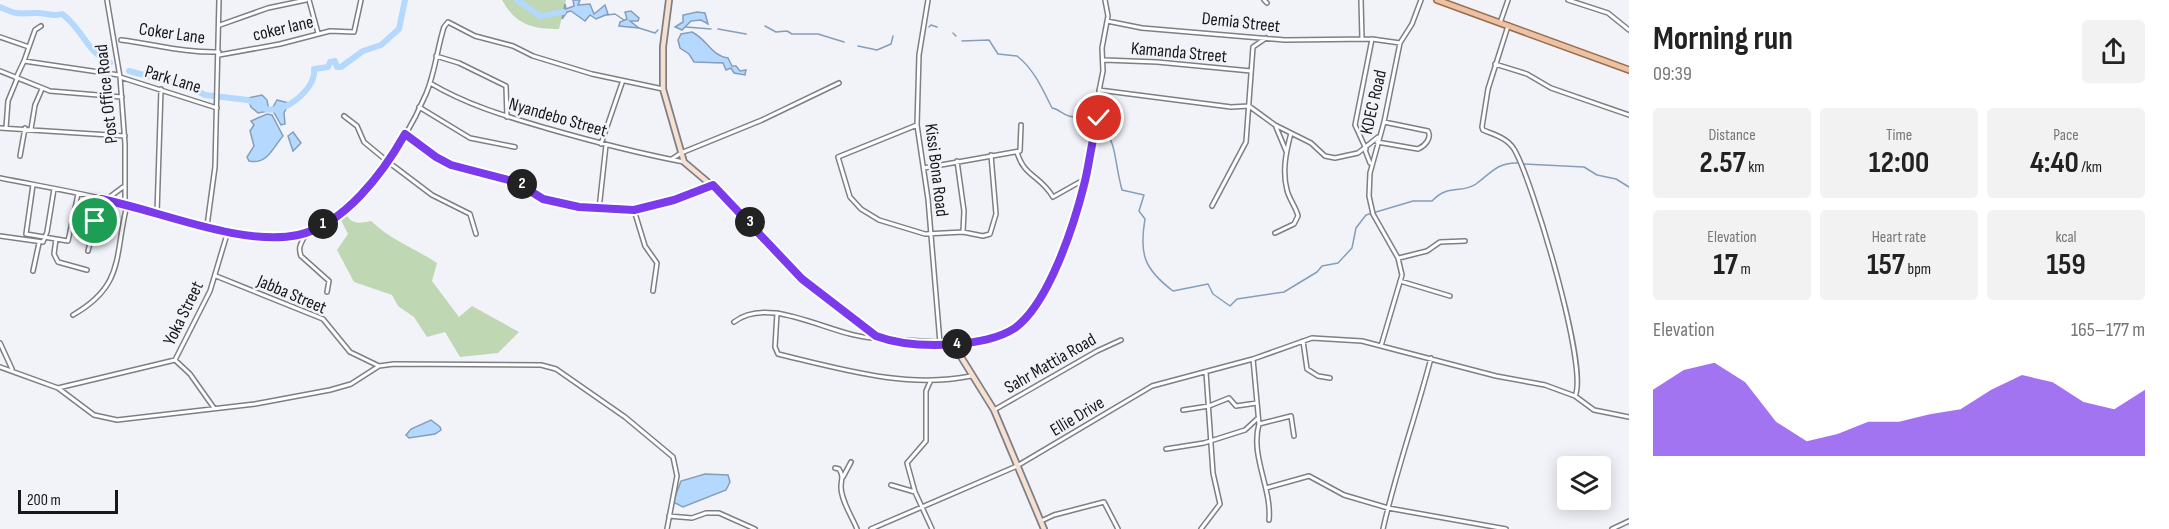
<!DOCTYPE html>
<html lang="en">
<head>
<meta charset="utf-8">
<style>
	body { margin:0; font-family:"Sofia Sans Condensed",sans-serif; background:#f2f2f2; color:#222; height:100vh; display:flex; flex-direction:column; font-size:22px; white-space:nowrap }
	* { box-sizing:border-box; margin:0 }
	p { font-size:20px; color:#767676 }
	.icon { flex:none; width:33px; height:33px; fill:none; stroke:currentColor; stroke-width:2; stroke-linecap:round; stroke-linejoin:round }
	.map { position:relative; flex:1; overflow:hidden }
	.panel { display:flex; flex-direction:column; background:#fff; width:540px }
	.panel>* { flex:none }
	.buttons { position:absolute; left:1557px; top:456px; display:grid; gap:12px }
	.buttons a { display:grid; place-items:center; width:54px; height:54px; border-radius:6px; background:#fff; box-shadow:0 3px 15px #0003; font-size:30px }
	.scale { position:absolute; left:18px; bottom:15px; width:100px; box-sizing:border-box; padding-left:6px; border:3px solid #17181a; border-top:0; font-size:16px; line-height:21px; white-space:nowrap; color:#17181a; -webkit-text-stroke:4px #f2f3f9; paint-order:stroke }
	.pin { position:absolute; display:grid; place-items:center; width:51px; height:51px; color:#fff; margin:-26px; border:3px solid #fff; border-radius:50%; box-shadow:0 2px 6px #0007 }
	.km { position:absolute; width:30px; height:30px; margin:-15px; border-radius:50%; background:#222; color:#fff; font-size:16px; line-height:30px; text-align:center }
	.round { display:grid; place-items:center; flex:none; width:63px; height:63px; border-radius:6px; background:#f2f2f2 }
	.overview { display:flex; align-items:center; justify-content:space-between; height:102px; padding:0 24px }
	h1 { font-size:33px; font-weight:700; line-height:45px }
	.metrics { display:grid; grid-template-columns:repeat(3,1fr); gap:9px; height:102px; padding:6px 24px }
	.metrics div { display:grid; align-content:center; border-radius:6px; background:#f2f2f2; text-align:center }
	.metrics b { font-size:30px; font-weight:700 }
	.metrics small { font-size:16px; font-weight:400 }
	.metrics p { font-size:16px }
	.chart { height:168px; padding:12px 24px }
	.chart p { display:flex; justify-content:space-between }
	.chart svg { width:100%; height:108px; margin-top:6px; fill:#7c3aed; opacity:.7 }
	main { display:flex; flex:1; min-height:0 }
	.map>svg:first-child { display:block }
</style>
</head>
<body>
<main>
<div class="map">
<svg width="1629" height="529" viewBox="0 0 1629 529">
	<rect width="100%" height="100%" fill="#f2f3f9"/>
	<path fill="#bfd7b2" d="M502 0H566L559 29C532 29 516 25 502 0Z
		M345 213C351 224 358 224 371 221 392 241 413 247 437 263L432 281 459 317 472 306 519 332 498 353 460 357 445 332 427 337 414 317 398 306 392 295 354 282 337 250 348 234 339 216Z"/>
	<path fill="#b4d8fe" stroke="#859eba" stroke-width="1.5" d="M573 0H580L578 5 590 4 594 14 605 5 608 14 596 19 590 15 585 21 571 11 567 12 562 19 565 4 566 9 574 6Z
		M631 11 639 18 638 21H630L639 28 619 26 620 22 627 19 625 12Z
		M697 12 705 13 708 24 701 20 691 21 682 30 675 27 683 22V15Z
		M692 32C707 39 711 56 728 58L732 66H736L740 71 746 70 745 75 734 73 731 68 726 70 723 63 694 62 689 54 680 48 678 40 681 34Z
		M262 95 267 100 269 111 258 113 251 107 248 98Z
		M277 100 289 103 284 113 285 124 281 125 272 109Z
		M267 114 272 115 283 136C273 147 268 165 249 161L247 157 254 146 250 131 254 125 251 121Z
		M293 132 301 143 293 151 288 136Z
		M431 420 440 427 441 430 435 434 409 438 406 435 411 429Z
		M705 474 728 475 730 482 726 490 683 507 673 502 681 481Z"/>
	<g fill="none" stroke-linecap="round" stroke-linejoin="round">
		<path stroke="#859eba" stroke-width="1.5" d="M607 15 615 14 624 20
			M765 26 776 32 787 31 792 34H818L844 42
			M686 27 711 29
			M929 27 931 25 937 27
			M639 28 655 33 658 30
			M718 29 746 34
			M953 33 956 36
			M962 41 989 40 998 54 1017 56C1034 69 1043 90 1052 108 1059 109 1062 114 1069 116 1122 127 1110 146 1122 190L1144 195 1139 211 1145 219C1139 254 1144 269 1173 291L1208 284 1213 294 1230 306 1237 299 1284 292 1317 272 1322 266 1338 263 1352 248 1356 228 1366 215 1413 201H1432C1449 183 1462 194 1476 184 1491 173 1498 162 1518 163
			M858 46 877 50 891 44 893 36
			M1523 164 1584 167 1597 175 1616 179 1629 187"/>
		<path stroke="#b4d8fe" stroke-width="6" d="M517 0 540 16 563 12
			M0 7C19 16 18 13 38 13 46 13 53 17 62 14 83 29 84 49 110 63
			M129 71 190 87 205 95 248 100 254 103
			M263 108C282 117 317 89 314 69L328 67 330 62 335 61 337 67H341L363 51 381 45 399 29 405 0"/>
		<defs>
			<path id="minor" d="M107 0 120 77 125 144V204
				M309 0 318 33
				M928 0 919 55 917 125 928 199 940 343
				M1264 0 1267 3
				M1361 0 1362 39
				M1568 0 1608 13 1629 30
				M1107 21 1142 28 1285 40 1372 39 1400 43
				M1500 23 1508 0
				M220 25 268 8 306 0
				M1508 26 1488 89 1482 127 1483 130C1495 135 1507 138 1514 149 1532 179 1589 369 1575 396
				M0 37 29 47
				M121 40C154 44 185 53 219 52
				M219 55 280 44 330 31 354 32 361 0
				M436 56 459 63 506 86 507 117
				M1104 60 1157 62 1251 71
				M24 61 35 30 41 26
				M1495 64 1527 74 1551 88 1629 115
				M0 71 50 91 122 97
				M120 77 217 108
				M16 78 24 61 119 75
				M430 83C467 105 505 116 546 128 591 141 637 153 684 162
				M1099 90 1231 107 1249 106 1275 125 1311 143 1325 156 1335 158 1358 153 1378 137
				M419 107 470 138 515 147
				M344 116 357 126 364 142 387 161 432 195 470 214 476 234
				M917 125 838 157 850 197 861 209 879 220 925 234 963 232 983 236 990 234 996 214 991 155
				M1276 127 1286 151
				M0 128 125 136
				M6 128 8 101 17 79
				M31 129 35 105 42 89
				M405 134 436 157 451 165 516 181 543 199 579 207 634 210 683 197 711 186
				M1377 142 1418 149C1425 146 1432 138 1428 131L1384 122
				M601 144 622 83
				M1366 149 1355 125 1372 39
				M1365 150 1370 163
				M1017 152C1024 177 1040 175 1053 197L1085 179
				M20 156 25 128
				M672 159 681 153 762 120 839 83
				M957 161 964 211 963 232
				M924 168 1020 151 1021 125
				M0 178C39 186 78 192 116 202 166 214 248 247 299 235 355 222 405 143 426 94 435 73 437 49 444 27L448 22 475 36 513 46 533 56 592 74 663 89
				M33 185 26 234 68 241 78 194
				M107 199 123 187
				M1212 206 1246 142 1253 47 1266 38
				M599 209 606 145
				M634 210 645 246 657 263 653 291
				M157 213 161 89
				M207 226 215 167 219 0
				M306 233C303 242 297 245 301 256L329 281 327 292
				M1275 233 1294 224 1298 216C1296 207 1289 199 1287 190 1282 171 1286 152 1291 133
				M0 236 43 242 47 232 54 189
				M56 239 54 254 58 262 87 270
				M88 251 101 199
				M1399 258 1427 251 1440 242 1465 241
				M33 271 39 243
				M216 276 323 319 350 352 379 366
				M1400 281 1450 296
				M777 313 775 347 778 354C841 369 907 389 971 376
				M73 315C125 285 114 257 127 205
				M734 322C771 293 835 339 877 338
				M1303 341 1307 369 1318 376 1330 378
				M0 343 12 369
				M953 344 988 339 1015 327 1028 315 1057 263 1072 228 1099 118V91L1103 71 1102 48 1108 16 1105 0
				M1381 346 1402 275 1398 258 1373 214 1369 196 1370 173 1384 122 1400 43 1412 24 1421 0
				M1253 359 1259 424 1291 416 1294 436
				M175 360 190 374 214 408
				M0 367 58 388 94 415 117 420 255 404 330 390 351 384 379 366 394 364 541 365 556 369 625 417 673 457 677 476 667 529
				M58 388 175 360 210 291 228 231
				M994 410 1097 351 1121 340
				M1183 410 1209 406 1229 398 1236 406 1257 403
				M1259 424C1250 456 1272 488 1269 520
				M1166 449 1204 443 1245 430 1257 419
				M835 468 839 469C844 477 841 479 841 487 841 500 852 517 857 529
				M843 477 851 462
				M891 485 915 492 932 529
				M1266 488 1309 476 1344 495 1388 508 1506 529
				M915 492 907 463 926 441V391L930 382
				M669 516 692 518 706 513H719L755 529
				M1041 521 1054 515 1104 502 1118 529
				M871 529 1017 466 1152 386 1253 359 1312 338 1362 341 1496 376 1545 385 1575 396 1594 410 1629 417
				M1201 529 1220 504 1213 473 1206 372
				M1383 529C1396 471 1416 416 1431 358
				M1612 529 1629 521"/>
			<path id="secondary" d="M669 0 663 47V89L684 162 729 200 802 279 876 336 888 340 953 344 994 410 1044 529"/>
			<path id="primary" d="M1437 0 1629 70"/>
		</defs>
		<use href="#minor" stroke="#7e7f84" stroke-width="6"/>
		<use href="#secondary" stroke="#7e7f84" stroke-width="8"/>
		<use href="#primary" stroke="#996c4c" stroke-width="8"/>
		<use href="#minor" stroke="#fff" stroke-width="3"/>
		<use href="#secondary" stroke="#f5e0d1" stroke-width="4.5"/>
		<use href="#primary" stroke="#ecc2a4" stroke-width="5"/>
	</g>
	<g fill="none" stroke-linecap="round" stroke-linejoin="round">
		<defs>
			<path id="route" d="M95 221 101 199C157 210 242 247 298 235 344 225 383 173 405 134L436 157 451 165 516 182 543 199 579 207 634 210 674 200 713 185 802 279 876 336C900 345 932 346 958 344 977 342 998 339 1015 328 1049 303 1074 225 1084 185 1090 163 1091 139 1099 118"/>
		</defs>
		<use href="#route" stroke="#fff" stroke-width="12"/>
		<use href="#route" stroke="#7c3aed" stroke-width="8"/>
	</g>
	<g text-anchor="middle" stroke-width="5" stroke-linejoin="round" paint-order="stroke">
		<g font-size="18" fill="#17181a" stroke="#f2f3f9">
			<text transform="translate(1241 22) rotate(6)" y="6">Demia Street</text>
			<text transform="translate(283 28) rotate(-13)" y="6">coker lane</text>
			<text transform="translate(172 33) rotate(8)" y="6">Coker Lane</text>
			<text transform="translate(1179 52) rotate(5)" y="6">Kamanda Street</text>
			<text transform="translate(173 79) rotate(17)" y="6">Park Lane</text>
			<text transform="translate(106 94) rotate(-96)" y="6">Post Office Road</text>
			<text transform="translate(1373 102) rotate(-77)" y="6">KDEC Road</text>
			<text transform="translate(558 117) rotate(16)" y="6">Nyandebo Street</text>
			<text transform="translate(937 170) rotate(83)" y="6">Kissi Bona Road</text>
			<text transform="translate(292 294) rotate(23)" y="6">Jabba Street</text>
			<text transform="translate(183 313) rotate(-64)" y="6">Yoka Street</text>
			<text transform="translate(1050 363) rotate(-30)" y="6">Sahr Mattia Road</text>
			<text transform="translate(1077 416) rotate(-31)" y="6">Ellie Drive</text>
		</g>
	</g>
</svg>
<div class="buttons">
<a><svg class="icon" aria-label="layers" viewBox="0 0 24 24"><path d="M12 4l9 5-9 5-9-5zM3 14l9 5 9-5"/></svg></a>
</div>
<div class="scale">200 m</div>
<div class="pin" style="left:95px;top:221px;background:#1e9e55"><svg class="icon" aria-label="arrive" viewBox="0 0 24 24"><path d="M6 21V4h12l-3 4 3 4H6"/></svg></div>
<div class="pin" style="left:1099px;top:118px;background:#d93025"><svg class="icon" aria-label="check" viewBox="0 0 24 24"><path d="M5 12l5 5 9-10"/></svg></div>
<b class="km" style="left:323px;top:224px">1</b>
<b class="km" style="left:522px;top:184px">2</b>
<b class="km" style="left:750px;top:222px">3</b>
<b class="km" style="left:957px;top:344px">4</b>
</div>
<section class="panel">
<div class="overview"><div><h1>Morning run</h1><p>09:39</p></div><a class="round"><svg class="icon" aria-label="share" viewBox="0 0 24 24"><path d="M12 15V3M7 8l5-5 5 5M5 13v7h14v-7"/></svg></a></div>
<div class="metrics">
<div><p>Distance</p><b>2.57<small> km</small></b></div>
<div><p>Time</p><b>12:00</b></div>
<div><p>Pace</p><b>4:40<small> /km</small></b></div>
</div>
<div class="metrics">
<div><p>Elevation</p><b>17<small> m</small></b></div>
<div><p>Heart rate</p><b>157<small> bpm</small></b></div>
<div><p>kcal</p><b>159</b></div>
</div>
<div class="chart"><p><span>Elevation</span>165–177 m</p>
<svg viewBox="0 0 160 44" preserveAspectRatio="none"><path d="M0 44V17L10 9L20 6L30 14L40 30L50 38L60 35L70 30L80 30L90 27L100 25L110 17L120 11L130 14L140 22L150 25L160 17V44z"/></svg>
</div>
</section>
</main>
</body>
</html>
